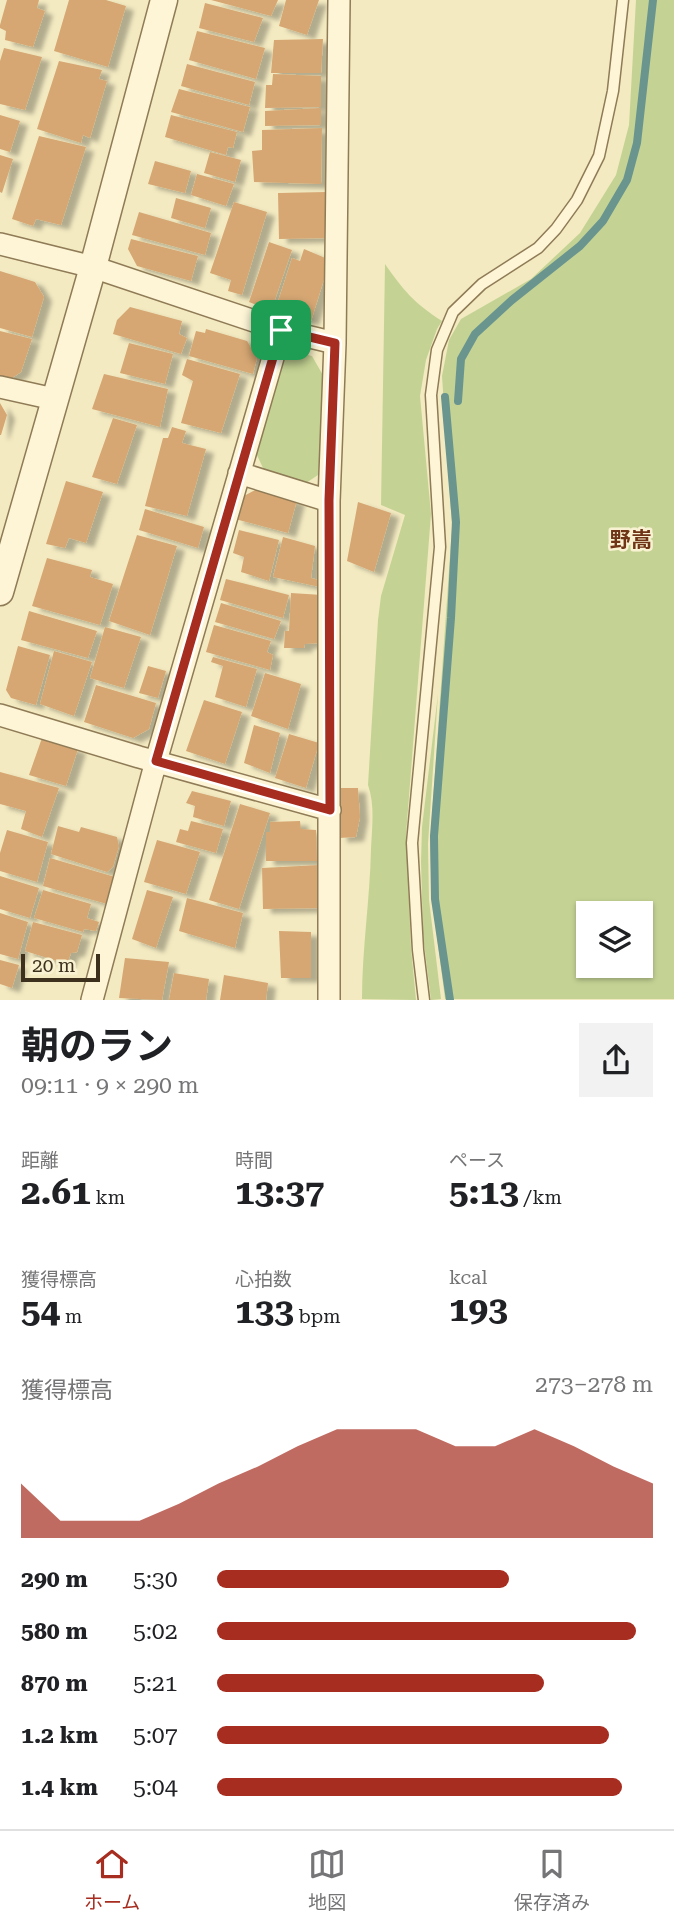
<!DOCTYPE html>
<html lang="ja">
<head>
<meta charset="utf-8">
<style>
	body { margin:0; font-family:"Roboto Serif","Noto Sans JP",serif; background:#f2f2f2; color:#202124; height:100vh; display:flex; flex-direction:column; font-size:26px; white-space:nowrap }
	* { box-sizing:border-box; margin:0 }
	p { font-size:23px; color:#757577 }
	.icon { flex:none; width:38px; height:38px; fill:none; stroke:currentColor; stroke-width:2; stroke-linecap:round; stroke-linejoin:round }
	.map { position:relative; height:1000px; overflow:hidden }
	.details { display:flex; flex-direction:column; background:#fff; flex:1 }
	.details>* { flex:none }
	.fabs { position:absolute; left:576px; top:901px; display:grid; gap:14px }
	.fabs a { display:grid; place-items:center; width:77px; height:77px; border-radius:0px; background:#fff; box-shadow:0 2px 5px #0004; font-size:35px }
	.scale { position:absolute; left:21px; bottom:18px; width:79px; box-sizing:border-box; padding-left:7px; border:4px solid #3d301c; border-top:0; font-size:19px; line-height:24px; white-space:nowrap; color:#3d301c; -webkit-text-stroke:5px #f9f2d2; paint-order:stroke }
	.pin { position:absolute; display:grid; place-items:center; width:60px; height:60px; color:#fff; margin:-30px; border-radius:14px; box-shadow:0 4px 10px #0006 }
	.round { display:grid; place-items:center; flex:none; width:74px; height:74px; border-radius:0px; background:#f2f2f2 }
	.headline { display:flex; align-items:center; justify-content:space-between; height:119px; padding:0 21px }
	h1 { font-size:38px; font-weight:700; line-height:52px }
	.stats { display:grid; grid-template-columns:repeat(3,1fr); gap:10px; height:119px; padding:7px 21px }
	.stats div { display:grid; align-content:center }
	.stats b { font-size:35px; font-weight:700 }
	.stats small { font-size:19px; font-weight:400 }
	.stats p { font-size:19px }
	.chart { height:196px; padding:14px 21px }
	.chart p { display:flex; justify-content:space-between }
	.chart svg { width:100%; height:126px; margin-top:7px; fill:#a62d1f; opacity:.7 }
	ul { padding:0 21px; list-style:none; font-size:23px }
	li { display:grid; grid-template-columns:112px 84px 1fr; align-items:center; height:52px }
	li i { height:18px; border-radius:9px; background:#a62d1f }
	.dock { display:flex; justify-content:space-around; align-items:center; height:98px; border-top:2px solid #e0e0e0; background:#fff; font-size:19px; color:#757577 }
	.dock a { display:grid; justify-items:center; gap:4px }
	.dock .on { color:#a62d1f }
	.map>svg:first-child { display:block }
</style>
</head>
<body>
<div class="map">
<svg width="674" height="1000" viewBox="0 0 674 1000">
	<defs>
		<filter id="shadow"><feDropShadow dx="8" dy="4.5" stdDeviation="2" flood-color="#0004"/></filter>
	</defs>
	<rect width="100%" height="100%" fill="#f3eac1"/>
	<path fill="#c4d394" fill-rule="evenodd" d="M636 0H674V999H445L432 898 430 844 452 527 442 376 449 340 461 319 531 279 580 233 616 175 629 125ZM588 914H640V966H588Z
		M385 264C404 291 414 303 442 321L437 329 426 360 420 396 431 514 406 835 411 948 416 1000 362 999C362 949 370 899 371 849 372 827 375 805 368 785L378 620 381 596 405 515 381 505Z
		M285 349 312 356 324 377 321 473 306 483 264 470 254 449Z
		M438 694 428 844 429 900 441 999 431 1000 423 935 421 862 422 827Z"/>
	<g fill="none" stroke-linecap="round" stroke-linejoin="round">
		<path stroke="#6a958f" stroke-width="8" d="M445 397 456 522 451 618 434 836 435 899 450 1000
			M458 401 461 359 475 334 512 300 580 246 603 221 627 180 637 143 653 0"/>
	</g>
	<path fill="#d6a773" filter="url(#shadow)" d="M7 0H39L37 8 45 11 33 47 5 40 6 31 0 28V25Z
		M69 0H106L126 6 108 67 54 51Z
		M211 0H278L271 16Z
		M286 0H319L307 35 279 26Z
		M205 3 263 18 254 42 199 28Z
		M197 31 265 48 256 79 189 60Z
		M323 39 321 73H271L274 40Z
		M4 48 42 57 25 110 0 104V61Z
		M59 61 102 70 99 79 107 81 90 138 83 135 81 143 37 129Z
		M187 64 255 82 249 105 181 86Z
		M273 74 321 76V107L265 108 266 85H272Z
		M179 89 250 107 243 132 171 112Z
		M321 108V125L265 126V111Z
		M0 115 20 121 10 152 0 149Z
		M171 115 237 132 233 148 228 147 226 155 165 137Z
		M322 128 321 184 254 182 252 151 262 150V130Z
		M39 136 86 147 61 225 36 219 33 226 12 219Z
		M210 152 241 160 235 182 204 173Z
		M0 155 13 159 2 193 0 192Z
		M155 161 191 171 185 193 148 184Z
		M197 174 234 184 226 206 191 195Z
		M326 192 328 238 279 239 278 193Z
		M176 198 211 208 205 228 171 218Z
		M234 202 267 212 242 295 228 291 231 280 210 273Z
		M139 212 211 233 205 255 132 235Z
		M131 239 198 256 191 281 137 266 128 249Z
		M269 242 292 250 271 311 249 302Z
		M304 249 330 260 311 321 275 311 292 258 300 261Z
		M0 271 35 282 44 297 32 337 0 328Z
		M130 307 182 321 179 334 187 338 181 354 113 334 117 320Z
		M206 329 247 341 257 358 253 374 189 356 196 331 205 333Z
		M0 331 32 339 21 372 6 382 0 380Z
		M129 343 173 354 165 384 120 373Z
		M187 359 240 374 221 433 181 423 193 381 182 375Z
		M104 374 168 389 160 427 92 409Z
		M0 403 7 415 1 435H0Z
		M113 418 137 425 117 484 92 477Z
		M172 427 186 431 182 443 206 449 187 516 145 506 163 438H168Z
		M66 481 103 492 86 543 69 538 65 548 46 544Z
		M257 489 297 500 288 533 235 519 242 497Z
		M358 502 391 513 374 572 347 561Z
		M145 509 204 527 198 548 139 530Z
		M239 530 279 540 269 581 241 572 244 557 233 553Z
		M137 535 177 546 150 635 109 621Z
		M283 537 315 546 311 578 322 581 320 587 273 577Z
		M47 558 92 570 90 577 113 584 100 625 32 606Z
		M226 579 289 595 283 618 220 600Z
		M291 593 322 595 320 643 305 644 304 648H284L285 631H289Z
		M221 603 281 621 274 639 215 622Z
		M29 611 97 631 88 658 21 640Z
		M214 625 271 641 267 652 273 655 270 670 206 652Z
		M105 627 141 637 124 688 90 678Z
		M18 646 50 655 36 705 11 698 6 690Z
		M54 651 92 662 74 716 40 704Z
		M213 657 257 669 246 707 215 697 223 666 211 662Z
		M148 666 166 671 158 698 139 693Z
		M265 673 301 684 288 729 251 716Z
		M96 685 156 703 149 729 133 738 84 722Z
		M204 700 242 712 225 764 186 751Z
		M254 725 280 733 270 773 244 763Z
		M289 734 319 743 306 788 275 778Z
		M42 738 78 749 66 786 29 775Z
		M0 772 59 788 42 837 21 829 26 811 0 804Z
		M341 788H358L360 817 356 837 339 838Z
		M192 791 231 801 224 826 193 817 195 806 186 803Z
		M240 804 270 813 239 909 209 900Z
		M191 821 223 829 216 853 176 842 180 829 188 831Z
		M300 821 301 829 316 830 317 861H266V832H270V822Z
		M58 826 79 832 81 827 117 837 119 846 113 867 107 872 51 854Z
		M7 830 48 842 37 882 0 871V853Z
		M157 840 200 852 186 894 144 882Z
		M50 858 115 877 107 904 43 886Z
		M319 865V908L263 909 262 868Z
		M0 876 39 888 30 918 0 909Z
		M43 890 91 904 87 918 99 922 96 931 84 929 83 932 34 918Z
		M147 890 173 897 156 948 132 939Z
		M187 898 243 913 235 948 179 931Z
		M0 913 28 922 18 959 0 954Z
		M33 922 82 935 77 952 71 953 67 964 25 951Z
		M279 931 311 932V978H281Z
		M125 958 169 962 162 1000 119 998Z
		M0 960 19 965 12 988 0 984Z
		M174 973 209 979 206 1000H169Z
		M224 975 268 983 266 1000H220Z"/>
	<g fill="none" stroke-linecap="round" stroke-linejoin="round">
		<defs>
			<path id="service" d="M424 1000 418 950 412 843 440 547 431 395 437 350 453 312 482 284 538 248 556 229 577 200 599 156 613 91 623 0"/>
			<path id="minor" d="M0 244 93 267 281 330 335 343
				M0 387 54 399
				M239 473 329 501
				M0 715 139 757 330 810
				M92 1000 156 761 281 330
				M329 1000V501L335 343 339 0"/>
			<path id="tertiary" d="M0 592 93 267 164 0"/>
		</defs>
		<use href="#service" stroke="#8f7b56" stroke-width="13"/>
		<use href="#minor" stroke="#8f7b56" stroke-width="24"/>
		<use href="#tertiary" stroke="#8f7b56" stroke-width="29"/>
		<use href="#service" stroke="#fdf5d6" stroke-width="10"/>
		<use href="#minor" stroke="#fdf5d6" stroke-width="21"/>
		<use href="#tertiary" stroke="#fdf5d6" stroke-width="26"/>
	</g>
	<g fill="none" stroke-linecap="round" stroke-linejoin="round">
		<defs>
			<path id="route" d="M281 330 335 343 329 500 330 810 156 761Z"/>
		</defs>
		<use href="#route" stroke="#fff" stroke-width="14"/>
		<use href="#route" stroke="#a62d1f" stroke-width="9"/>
	</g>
	<g text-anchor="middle" stroke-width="5" stroke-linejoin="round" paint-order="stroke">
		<g font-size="21" font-weight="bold" fill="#6f3316" stroke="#f9f2d2">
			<text x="631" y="547">野嵩</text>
		</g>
	</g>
</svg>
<div class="fabs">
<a><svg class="icon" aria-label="layers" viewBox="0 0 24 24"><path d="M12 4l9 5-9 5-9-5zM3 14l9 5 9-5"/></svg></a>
</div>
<div class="scale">20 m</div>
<div class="pin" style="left:281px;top:330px;background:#1e9e55"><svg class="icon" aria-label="arrive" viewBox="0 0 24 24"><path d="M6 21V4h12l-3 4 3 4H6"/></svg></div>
</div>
<section class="details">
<div class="headline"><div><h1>朝のラン</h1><p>09:11 · 9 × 290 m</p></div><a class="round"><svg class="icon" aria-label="share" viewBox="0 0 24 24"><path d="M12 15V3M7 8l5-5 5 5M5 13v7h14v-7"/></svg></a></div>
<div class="stats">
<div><p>距離</p><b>2.61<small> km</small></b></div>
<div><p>時間</p><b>13:37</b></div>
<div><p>ペース</p><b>5:13<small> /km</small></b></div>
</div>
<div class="stats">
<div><p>獲得標高</p><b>54<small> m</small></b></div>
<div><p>心拍数</p><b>133<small> bpm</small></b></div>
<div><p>kcal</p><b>193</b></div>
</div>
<div class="chart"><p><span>獲得標高</span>273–278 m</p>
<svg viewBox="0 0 160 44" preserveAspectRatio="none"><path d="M0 44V25L10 38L20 38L30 38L40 32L50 25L60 19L70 12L80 6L90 6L100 6L110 12L120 12L130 6L140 12L150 19L160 25V44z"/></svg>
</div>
<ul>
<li><b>290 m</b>5:30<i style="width:67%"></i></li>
<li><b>580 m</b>5:02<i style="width:96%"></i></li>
<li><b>870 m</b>5:21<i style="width:75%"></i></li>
<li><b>1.2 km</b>5:07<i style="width:90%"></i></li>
<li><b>1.4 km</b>5:04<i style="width:93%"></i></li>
</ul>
</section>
<nav class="dock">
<a class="on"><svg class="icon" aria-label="home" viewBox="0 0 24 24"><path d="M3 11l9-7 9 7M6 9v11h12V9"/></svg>ホーム</a>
<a><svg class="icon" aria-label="map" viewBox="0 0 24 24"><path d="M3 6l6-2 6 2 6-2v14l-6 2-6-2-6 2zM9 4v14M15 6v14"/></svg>地図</a>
<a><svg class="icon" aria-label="saved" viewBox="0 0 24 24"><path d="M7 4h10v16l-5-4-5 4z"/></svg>保存済み</a>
</nav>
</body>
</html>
